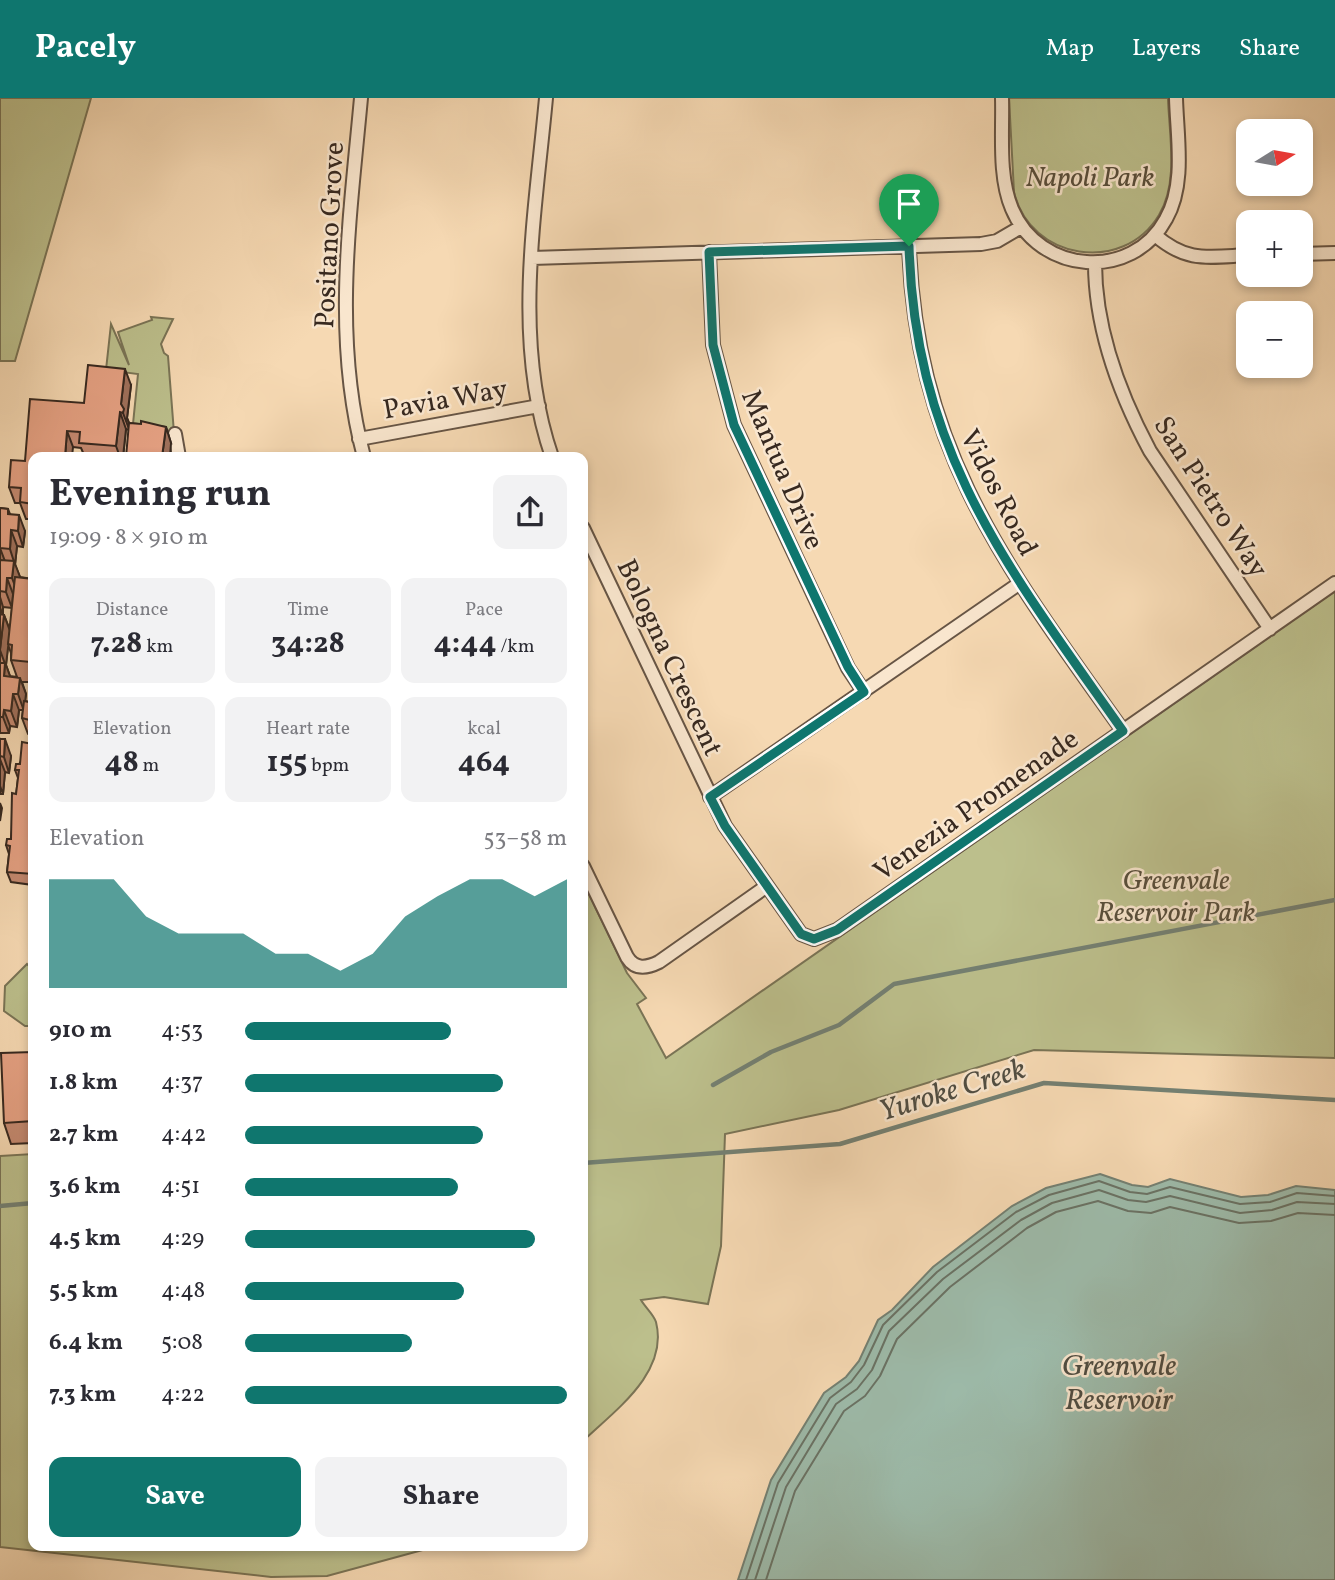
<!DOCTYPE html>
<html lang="en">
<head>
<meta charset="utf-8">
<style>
	body { margin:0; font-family:Vollkorn,serif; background:#f2f2f3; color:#2b2b33; height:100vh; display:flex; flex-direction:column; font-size:26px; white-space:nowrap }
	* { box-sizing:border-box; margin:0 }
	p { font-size:23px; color:#7c7c81 }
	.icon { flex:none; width:38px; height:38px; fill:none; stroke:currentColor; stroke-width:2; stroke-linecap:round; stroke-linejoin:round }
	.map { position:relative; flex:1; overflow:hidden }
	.details { position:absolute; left:28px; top:354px; width:560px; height:1099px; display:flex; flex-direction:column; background:#fff; border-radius:14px; box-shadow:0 4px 10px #0003 }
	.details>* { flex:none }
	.needle { width:46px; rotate:79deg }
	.fabs { position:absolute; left:1236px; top:21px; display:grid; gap:14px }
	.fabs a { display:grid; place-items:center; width:77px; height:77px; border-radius:14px; background:#fff; box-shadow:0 4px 10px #0003; font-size:35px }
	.pin { position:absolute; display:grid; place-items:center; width:60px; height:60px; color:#fff; margin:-72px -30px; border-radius:50% 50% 50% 0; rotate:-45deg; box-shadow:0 0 7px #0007 }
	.pin .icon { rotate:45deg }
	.round { display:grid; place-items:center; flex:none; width:74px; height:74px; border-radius:14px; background:#f2f2f3 }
	.head { display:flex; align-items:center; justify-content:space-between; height:119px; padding:0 21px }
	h1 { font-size:38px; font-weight:700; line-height:52px }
	.figures { display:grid; grid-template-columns:repeat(3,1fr); gap:10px; height:119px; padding:7px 21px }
	.figures div { display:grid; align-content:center; border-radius:14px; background:#f2f2f3; text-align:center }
	.figures b { font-size:30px; font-weight:700 }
	.figures small { font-size:19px; font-weight:400 }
	.figures p { font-size:19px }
	.chart { height:196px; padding:14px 21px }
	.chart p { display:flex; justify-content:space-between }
	.chart svg { width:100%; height:126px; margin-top:7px; fill:#0f766e; opacity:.7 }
	.action { display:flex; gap:14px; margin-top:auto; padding:14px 21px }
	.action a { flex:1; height:80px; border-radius:14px; background:#0f766e; color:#fff; font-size:28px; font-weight:700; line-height:80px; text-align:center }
	.action a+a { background:#f2f2f3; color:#2b2b33 }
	ul { padding:0 21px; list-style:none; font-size:23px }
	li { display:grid; grid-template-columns:112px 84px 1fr; align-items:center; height:52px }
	li i { height:18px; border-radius:9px; background:#0f766e }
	header { display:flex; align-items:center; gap:42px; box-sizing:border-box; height:98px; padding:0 35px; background:#0f766e; color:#fff }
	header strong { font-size:33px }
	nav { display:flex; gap:38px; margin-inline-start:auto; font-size:24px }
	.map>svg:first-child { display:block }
</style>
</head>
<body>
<header>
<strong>Pacely</strong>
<nav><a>Map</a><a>Layers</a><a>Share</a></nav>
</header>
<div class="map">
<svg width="1335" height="1482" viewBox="0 0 1335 1482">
	<rect width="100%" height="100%" fill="#f6d9b3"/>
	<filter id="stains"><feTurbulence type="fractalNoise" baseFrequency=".00286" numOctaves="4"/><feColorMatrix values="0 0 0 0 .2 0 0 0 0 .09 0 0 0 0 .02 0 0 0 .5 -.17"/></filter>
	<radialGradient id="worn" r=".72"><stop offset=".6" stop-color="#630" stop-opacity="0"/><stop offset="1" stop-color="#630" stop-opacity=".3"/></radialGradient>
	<path fill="#bcbf8c" stroke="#7a7456" stroke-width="2" d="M0 0H91L15 263H0Z
		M1009 0H1168C1169 36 1179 84 1159 117 1123 177 1030 162 1014 94Z
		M151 219 173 221 161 246 164 255 168 258 174 335 133 326 138 276 106 272 111 226 129 267 118 234 152 222Z
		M1335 493V960L1034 952 839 1012 725 1036 721 1148 708 1206 664 1199 641 1202C645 1209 654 1217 656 1224 669 1275 614 1313 583 1343V784L627 875 646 900 637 906 666 960Z
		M27 866 33 872V928H25L4 913 5 888Z
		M33 1056V1447H441L327 1478 271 1479 0 1449V1058Z"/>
	<path fill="#9dbaa9" stroke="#748072" stroke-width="2" d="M1100 1076 1132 1087 1148 1089 1170 1081 1241 1099 1268 1097 1296 1088 1335 1092V1482H738L771 1382 824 1295 846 1279 859 1263 878 1222 892 1212 933 1169 1012 1108 1046 1090Z"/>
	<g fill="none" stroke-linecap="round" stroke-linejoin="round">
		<path stroke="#6a7264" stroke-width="2" d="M746 1482 778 1385 830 1300 851 1284 864 1267 883 1227 937 1174 1016 1114 1049 1097 1099 1083 1130 1094 1147 1096 1170 1089 1240 1106 1270 1104 1297 1095 1335 1098
			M755 1482 786 1389 836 1306 857 1291 872 1272 889 1233 943 1181 1021 1122 1052 1105 1099 1092 1128 1102 1146 1104 1170 1098 1240 1115 1272 1112 1297 1104 1335 1106
			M766 1482 795 1393 844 1313 865 1298 880 1278 897 1241 950 1189 1027 1130 1056 1114 1098 1103 1128 1113 1151 1115 1170 1109 1239 1125 1271 1123 1298 1115 1335 1117"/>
		<path stroke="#748072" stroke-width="4.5" d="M713 987 771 954 839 927 894 886 1335 802
			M583 1065 840 1046 1044 985 1335 1002
			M0 1108 33 1105"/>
		<defs>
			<path id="street" d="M361 0C350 120 332 240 364 359
				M546 0C535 119 512 243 552 359
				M1002 0C1003 35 998 78 1012 111 1039 176 1132 184 1166 121 1186 86 1177 39 1176 0
				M1155 137C1187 165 1208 159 1248 157
				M909 148C916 355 1008 471 1123 633
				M709 154 713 247 734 327 848 570 864 594
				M1300 156 1335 155
				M532 160 981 146 997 143 1021 129
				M1095 165C1095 230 1120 297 1150 353L1270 531
				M175 336 179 359
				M359 341 539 308
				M583 430 725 728 801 836 814 841 837 832 1335 485
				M710 699 1020 485
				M583 768 627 859C635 872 647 870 659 864L767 788"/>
		</defs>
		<use href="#street" stroke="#675545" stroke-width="16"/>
		<use href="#street" stroke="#f9e6ce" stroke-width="12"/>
	</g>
	<path fill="#c58a71" stroke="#372920" stroke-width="2" fill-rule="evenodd" d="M131 287 127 320 129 325 166 329 171 345 126 331 123 359H85L81 350 73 349 33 359V421H26L20 405H15L9 389 25 363 84 305Z
		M0 410 8 411 10 416 25 433 23 449 17 448 15 467 20 479 33 481V637L28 636 22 620 23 612H19L17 629 10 628 9 635H0ZM3 509 12 510 10 532 4 517H3ZM8 547 11 555V562L17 579 10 578 6 567ZM22 584H31L29 604 25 603 26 596Z
		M0 641 11 658 9 675 5 674 3 696H0Z
		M33 646V787L11 784 7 774 9 756 6 747 11 741 18 680 15 672Z
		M33 954V1045L11 1046 4 1025Z"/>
	<path fill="#a0715c" stroke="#372920" stroke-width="2" d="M125 271 131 287 127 320 130 327 129 331 123 315 121 306Z
		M120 314 126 331 123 359H120L116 348Z
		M166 329 171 345 170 359H162Z
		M67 333 73 349 72 359H65Z
		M19 417 25 433 23 449 18 433Z
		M11 432 17 448 15 467 10 451Z
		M0 450 6 466H0Z
		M14 463 20 479 18 496 12 480Z
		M7 480 13 496 12 510 6 494Z
		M0 499 3 509V517L0 510Z
		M4 517 10 533 6 567 11 581 4 578 5 566 0 552Z
		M31 556 33 561V571L30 564Z
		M20 580 26 596 24 613 18 596Z
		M13 596 19 612 17 629 11 613Z
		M4 612 10 628 9 635 3 619Z
		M5 641 11 658 9 675 4 659Z
		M0 661 5 674 3 696 0 688Z
		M0 705 2 710 0 723Z"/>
	<path fill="#e5a183" stroke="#372920" stroke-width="2" d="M88 267 125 271 121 306 124 311 123 315 120 314 116 348 79 345 80 334 67 333 65 359H33V406L20 404 21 390 9 389 11 362 25 363 30 301 84 305Z
		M141 323 166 329 162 359H126L129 325 141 326Z
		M0 410 8 411V416L19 417 18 433 11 432 10 451 0 450Z
		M0 462 14 463 12 480H7L6 494 0 493Z
		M15 479 33 481V557L31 556 30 564 11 562 12 547 8 546Z
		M0 516 4 517 0 551Z
		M0 565H5L4 578 20 580 18 596H13L11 613 4 612 3 619H0Z
		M32 580H33V623L22 620 24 603 29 604Z
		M0 641H5L4 659 0 658Z
		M22 644 33 646V776L7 774 10 748 6 747 7 741H11L12 695 16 696 19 672H15L16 666H20Z
		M33 954V1023L4 1025 1 955Z"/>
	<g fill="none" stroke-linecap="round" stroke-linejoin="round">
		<defs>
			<path id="route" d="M909 148C915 356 1009 471 1123 633L837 832 814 841 801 836 725 728 710 699 864 594 848 569 734 327 713 247 709 154Z"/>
		</defs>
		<use href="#route" stroke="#fff" stroke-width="14"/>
		<use href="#route" stroke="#0f766e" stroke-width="9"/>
	</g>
	<g text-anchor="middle" stroke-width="5" stroke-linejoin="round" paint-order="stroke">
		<g font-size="28" font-style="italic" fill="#584e3b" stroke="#f9e6ce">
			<text x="1090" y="88">Napoli Park</text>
			<text x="1176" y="791">Greenvale<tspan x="1176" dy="32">Reservoir Park</tspan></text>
		</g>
		<g font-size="28" fill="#372920" stroke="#f9e6ce">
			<text transform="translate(328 137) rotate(-87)" y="10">Positano Grove</text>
			<text transform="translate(445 300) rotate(-10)" y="10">Pavia Way</text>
			<text transform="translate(784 371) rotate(67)" y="10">Mantua Drive</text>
			<text transform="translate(1000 394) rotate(63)" y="10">Vidos Road</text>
			<text transform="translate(1212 398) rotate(57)" y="10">San Pietro Way</text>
			<text transform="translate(671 559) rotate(65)" y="10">Bologna Crescent</text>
			<text transform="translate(975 706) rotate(-35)" y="10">Venezia Promenade</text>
		</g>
		<g font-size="30" font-style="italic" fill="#504d42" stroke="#f9e6ce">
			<text transform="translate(952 991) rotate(-17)" y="10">Yuroke Creek</text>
			<text x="1119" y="1277">Greenvale<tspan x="1119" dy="34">Reservoir</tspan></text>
		</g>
	</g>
	<rect width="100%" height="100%" filter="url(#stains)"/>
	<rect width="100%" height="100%" fill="url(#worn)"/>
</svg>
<div class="fabs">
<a><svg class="needle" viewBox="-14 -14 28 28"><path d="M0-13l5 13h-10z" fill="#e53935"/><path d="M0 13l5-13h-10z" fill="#7c7c81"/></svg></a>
<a>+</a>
<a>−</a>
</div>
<div class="pin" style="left:909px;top:148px;background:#1e9e55"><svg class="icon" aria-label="arrive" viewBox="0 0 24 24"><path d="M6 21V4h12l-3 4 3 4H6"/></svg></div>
<section class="details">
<div class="head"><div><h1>Evening run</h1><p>19:09 · 8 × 910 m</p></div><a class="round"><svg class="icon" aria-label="share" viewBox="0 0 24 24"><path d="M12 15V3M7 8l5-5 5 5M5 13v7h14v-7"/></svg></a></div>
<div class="figures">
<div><p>Distance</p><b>7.28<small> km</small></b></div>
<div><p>Time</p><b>34:28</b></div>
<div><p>Pace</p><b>4:44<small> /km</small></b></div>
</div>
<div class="figures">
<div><p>Elevation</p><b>48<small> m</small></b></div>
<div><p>Heart rate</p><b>155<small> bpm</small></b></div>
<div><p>kcal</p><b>464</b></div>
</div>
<div class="chart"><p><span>Elevation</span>53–58 m</p>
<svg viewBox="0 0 160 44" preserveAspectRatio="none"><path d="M0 44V6L10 6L20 6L30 19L40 25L50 25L60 25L70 32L80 32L90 38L100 32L110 19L120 12L130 6L140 6L150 12L160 6V44z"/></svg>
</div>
<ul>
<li><b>910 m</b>4:53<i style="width:64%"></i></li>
<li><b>1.8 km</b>4:37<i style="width:80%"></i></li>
<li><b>2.7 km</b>4:42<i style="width:74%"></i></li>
<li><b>3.6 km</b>4:51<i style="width:66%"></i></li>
<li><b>4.5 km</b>4:29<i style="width:90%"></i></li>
<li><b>5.5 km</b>4:48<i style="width:68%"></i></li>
<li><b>6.4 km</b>5:08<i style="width:52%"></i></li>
<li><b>7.3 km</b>4:22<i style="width:100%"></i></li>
</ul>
<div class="action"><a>Save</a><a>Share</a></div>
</section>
</div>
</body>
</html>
